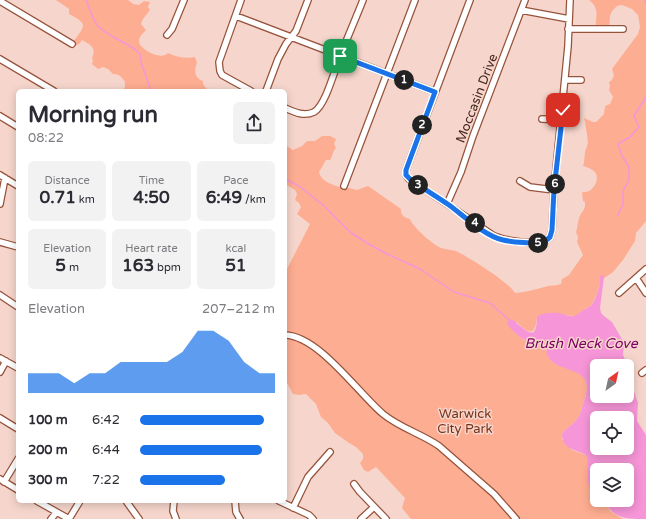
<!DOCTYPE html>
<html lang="en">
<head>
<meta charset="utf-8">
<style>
	body { margin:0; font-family:"Varela Round",sans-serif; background:#f2f2f3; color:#2b2b33; height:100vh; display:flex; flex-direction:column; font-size:15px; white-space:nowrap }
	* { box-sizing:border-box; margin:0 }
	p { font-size:13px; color:#7c7c81 }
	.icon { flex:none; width:22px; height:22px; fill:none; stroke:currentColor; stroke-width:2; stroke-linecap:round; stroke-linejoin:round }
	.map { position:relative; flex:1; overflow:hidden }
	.details { position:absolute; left:16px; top:89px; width:271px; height:414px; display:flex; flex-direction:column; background:#fff; border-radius:6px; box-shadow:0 2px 10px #0003 }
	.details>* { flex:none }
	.needle { width:26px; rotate:33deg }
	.fabs { position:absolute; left:590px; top:359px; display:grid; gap:8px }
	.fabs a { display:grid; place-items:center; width:44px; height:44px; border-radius:6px; background:#fff; box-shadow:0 2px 10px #0003; font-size:20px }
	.pin { position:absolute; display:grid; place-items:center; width:34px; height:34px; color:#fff; margin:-17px; border-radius:8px; box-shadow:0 2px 6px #0006 }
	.km { position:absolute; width:20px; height:20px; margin:-10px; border-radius:50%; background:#222; color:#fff; font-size:11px; line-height:20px; text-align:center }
	.round { display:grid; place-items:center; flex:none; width:42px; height:42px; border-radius:6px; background:#f2f2f3 }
	.summary { display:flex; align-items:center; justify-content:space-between; height:68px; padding:0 12px }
	h1 { font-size:22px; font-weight:700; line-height:30px }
	.metrics { display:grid; grid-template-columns:repeat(3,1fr); gap:6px; height:68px; padding:4px 12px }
	.metrics div { display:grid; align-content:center; border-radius:6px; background:#f2f2f3; text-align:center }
	.metrics b { font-size:17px; font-weight:700 }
	.metrics small { font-size:11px; font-weight:400 }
	.metrics p { font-size:11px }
	.chart { height:112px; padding:8px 12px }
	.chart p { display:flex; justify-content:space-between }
	.chart svg { width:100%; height:72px; margin-top:4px; fill:#1a73e8; opacity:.7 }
	ul { padding:0 12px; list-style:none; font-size:13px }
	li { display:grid; grid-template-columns:64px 48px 1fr; align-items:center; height:30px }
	li i { height:10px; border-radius:5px; background:#1a73e8 }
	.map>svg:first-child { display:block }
</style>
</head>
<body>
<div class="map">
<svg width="646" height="519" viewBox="0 0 646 519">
	<rect width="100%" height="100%" fill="#f6d6cc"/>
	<path fill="#fdad91" d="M56 0H128L133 4 139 5 144 1 150 2 148 7 150 10 143 19 141 24 146 30C143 33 139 37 139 41 139 49 161 61 168 53 176 57 186 59 195 57L197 63C194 70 194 78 203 81V84L208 91H123L125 87V82C122 77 119 74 113 74L108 69 103 67 98 69 92 64 93 60 92 58C97 47 90 45 82 40L79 44 75 46 72 44C84 26 90 25 69 14V9Z
		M589 0H646V221L636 233 635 241 623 260 613 272 600 281 597 294 591 306 586 308 576 316H572L555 313 537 316C536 336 529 335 517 322L510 327C515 331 519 337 525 340 533 343 540 338 547 343 547 346 546 350 547 352 552 376 599 361 584 401 582 407 581 414 577 419 573 425 566 428 562 434V439L572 450 586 455 589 464 588 478 592 492 597 494V500H604L610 511 623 519H411L402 508 405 498 376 467 368 472 364 470 360 463 363 459V454L356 447 349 443 335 433 328 423 321 417 316 404 306 394 299 395 293 394 285 379V273L310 224 297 214 301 207 299 203 295 200 297 194 295 190 285 184V145L293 150 302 146 307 141H315L322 136H330L336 139 334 144 336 148C332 152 333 156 330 160H326L319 172C321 182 334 185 342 188L345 187 357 190 368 186 401 209C400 215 405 218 410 219 413 227 432 244 441 248 446 250 452 249 458 252 470 258 510 283 515 293 527 292 537 289 548 286 552 285 556 286 561 284L562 279 569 275 583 255 577 242 578 237 576 232C578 227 577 224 579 219 580 212 586 211 585 202L583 201 582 193V192C592 194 601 180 595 172 592 169 587 167 583 166 585 161 584 158 585 153 585 150 587 147 588 143 588 140 585 120 584 118L593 122H596L604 114 605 106 610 104 613 97 609 90 610 86 609 82 612 80 614 75 612 69 638 34 640 27 638 15 632 9 622 5 617 6 612 11 610 16 609 30H595C596 17 600 8 589 0Z"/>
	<path fill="#f695d7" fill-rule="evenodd" d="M602 275 604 277 600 308 601 313 604 316 612 322 623 341 624 345 623 355 629 368V377L638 403 637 421 646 435V519C626 519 613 519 604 500H627V470H597V494L592 492C584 481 591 467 586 455 576 449 562 450 562 434 566 428 573 425 577 419 581 414 582 407 584 401 598 363 557 376 547 355 546 351 547 347 547 343 541 339 537 341 531 341 522 341 513 331 507 324L509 320H513C525 329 537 345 537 316 543 313 552 312 559 313 564 314 569 317 574 316 580 314 584 308 591 306 597 297 600 287 600 276ZM597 366H627V396H597ZM597 418H627V448H597Z"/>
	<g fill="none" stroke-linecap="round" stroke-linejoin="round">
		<path stroke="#f695d7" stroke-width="1.5" d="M86 0C89 7 93 21 98 26 109 38 129 42 140 54L141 62 151 91
			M645 0 646 3
			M285 179 299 186 323 205 350 232 367 243 385 253 420 269 454 292 490 303 509 320
			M618 215 623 204V191L629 180V167L622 156 618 144 630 137 639 127 634 116 646 97"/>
		<defs>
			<path id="minor" d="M241 0 219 62 220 71 222 75 251 91
				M470 0 406 170V175L409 179 447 204 494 236C509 242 526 243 543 243L550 237 552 230 554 190 568 46 570 0
				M0 1 72 44
				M521 10 569 19
				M236 16 435 92
				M568 29H623
				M167 35 172 29 184 0
				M0 59 54 91
				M565 80H581
				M266 91 278 59 286 44 296 31 308 0
				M285 108C294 112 304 117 314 112 326 105 335 68 341 54 348 36 356 18 363 0
				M0 116 18 127
				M542 119 562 120
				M0 175 18 186
				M520 181 530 187 554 190
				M344 186 415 0
				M0 204 5 178
				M447 204 461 172 473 136 525 0
				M0 242 18 247
				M636 278 646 293
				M619 293 646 269
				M0 295 18 307
				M285 335C319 336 358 393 383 414 400 428 422 434 439 446L494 494 516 519
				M0 358 18 368
				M0 372 6 361
				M642 373 646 370
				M0 418 18 429
				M0 479 18 490
				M4 482 18 459
				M354 484 360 492 386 519
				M37 501 69 519
				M126 501 139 519
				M174 501 173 511 176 519
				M235 501 236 512 240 519
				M279 501 309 515 313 519
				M293 508 308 477 330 452
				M51 519 56 513
				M69 519 80 501
				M361 519 374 507"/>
		</defs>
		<use href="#minor" stroke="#96533c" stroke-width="8"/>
		<use href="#minor" stroke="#fff" stroke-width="5.5"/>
	</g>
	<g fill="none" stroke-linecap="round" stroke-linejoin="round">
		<defs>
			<path id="route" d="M340 56 435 92 406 170V175L410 179C422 188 436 196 449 205 464 216 485 236 503 240 516 243 530 243 543 243L550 237 552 230 554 190 563 110"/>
		</defs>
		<use href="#route" stroke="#fff" stroke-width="8"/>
		<use href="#route" stroke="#1a73e8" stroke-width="5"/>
	</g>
	<g text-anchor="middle" stroke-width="3" stroke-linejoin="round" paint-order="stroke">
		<g font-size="13" fill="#45281e" stroke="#f6d6cc">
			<text transform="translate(476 98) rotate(-69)" y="5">Moccasin Drive</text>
		</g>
		<g font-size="13" fill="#78331a" stroke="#f6d6cc">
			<text x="465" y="418">Warwick<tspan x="465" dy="15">City Park</tspan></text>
		</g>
		<g font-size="14" font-style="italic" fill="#7d0264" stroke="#f6d6cc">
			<text x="581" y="348">Brush Neck Cove</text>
		</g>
	</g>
</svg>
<div class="fabs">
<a><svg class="needle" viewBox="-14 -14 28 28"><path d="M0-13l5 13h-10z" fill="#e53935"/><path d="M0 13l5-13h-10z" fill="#7c7c81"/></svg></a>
<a><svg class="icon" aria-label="locate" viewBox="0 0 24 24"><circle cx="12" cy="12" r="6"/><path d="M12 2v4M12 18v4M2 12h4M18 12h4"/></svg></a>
<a><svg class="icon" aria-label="layers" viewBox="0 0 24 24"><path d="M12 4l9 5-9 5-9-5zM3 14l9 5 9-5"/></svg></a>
</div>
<div class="pin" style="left:340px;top:56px;background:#1e9e55"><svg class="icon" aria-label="arrive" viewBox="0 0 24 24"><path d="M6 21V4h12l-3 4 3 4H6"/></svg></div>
<div class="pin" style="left:563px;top:110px;background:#d93025"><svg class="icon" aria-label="check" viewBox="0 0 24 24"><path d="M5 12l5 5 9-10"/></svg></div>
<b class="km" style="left:404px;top:80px">1</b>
<b class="km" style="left:422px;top:125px">2</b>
<b class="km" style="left:418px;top:185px">3</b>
<b class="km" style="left:475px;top:223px">4</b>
<b class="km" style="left:538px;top:243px">5</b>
<b class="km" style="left:555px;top:184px">6</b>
<section class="details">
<div class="summary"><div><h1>Morning run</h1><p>08:22</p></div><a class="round"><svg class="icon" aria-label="share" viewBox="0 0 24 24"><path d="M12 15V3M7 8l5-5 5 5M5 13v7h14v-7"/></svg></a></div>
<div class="metrics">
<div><p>Distance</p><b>0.71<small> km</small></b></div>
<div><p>Time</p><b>4:50</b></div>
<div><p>Pace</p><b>6:49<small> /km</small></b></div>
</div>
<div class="metrics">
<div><p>Elevation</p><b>5<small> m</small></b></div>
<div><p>Heart rate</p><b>163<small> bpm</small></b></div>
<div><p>kcal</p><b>51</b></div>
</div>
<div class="chart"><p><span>Elevation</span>207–212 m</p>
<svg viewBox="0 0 160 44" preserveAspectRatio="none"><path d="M0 44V32L10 32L20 32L30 38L40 32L50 32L60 25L70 25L80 25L90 25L100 19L110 6L120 6L130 12L140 25L150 32L160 32V44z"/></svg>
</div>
<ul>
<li><b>100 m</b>6:42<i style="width:92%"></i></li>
<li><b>200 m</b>6:44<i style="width:90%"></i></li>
<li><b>300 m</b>7:22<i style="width:63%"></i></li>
</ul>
</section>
</div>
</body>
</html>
